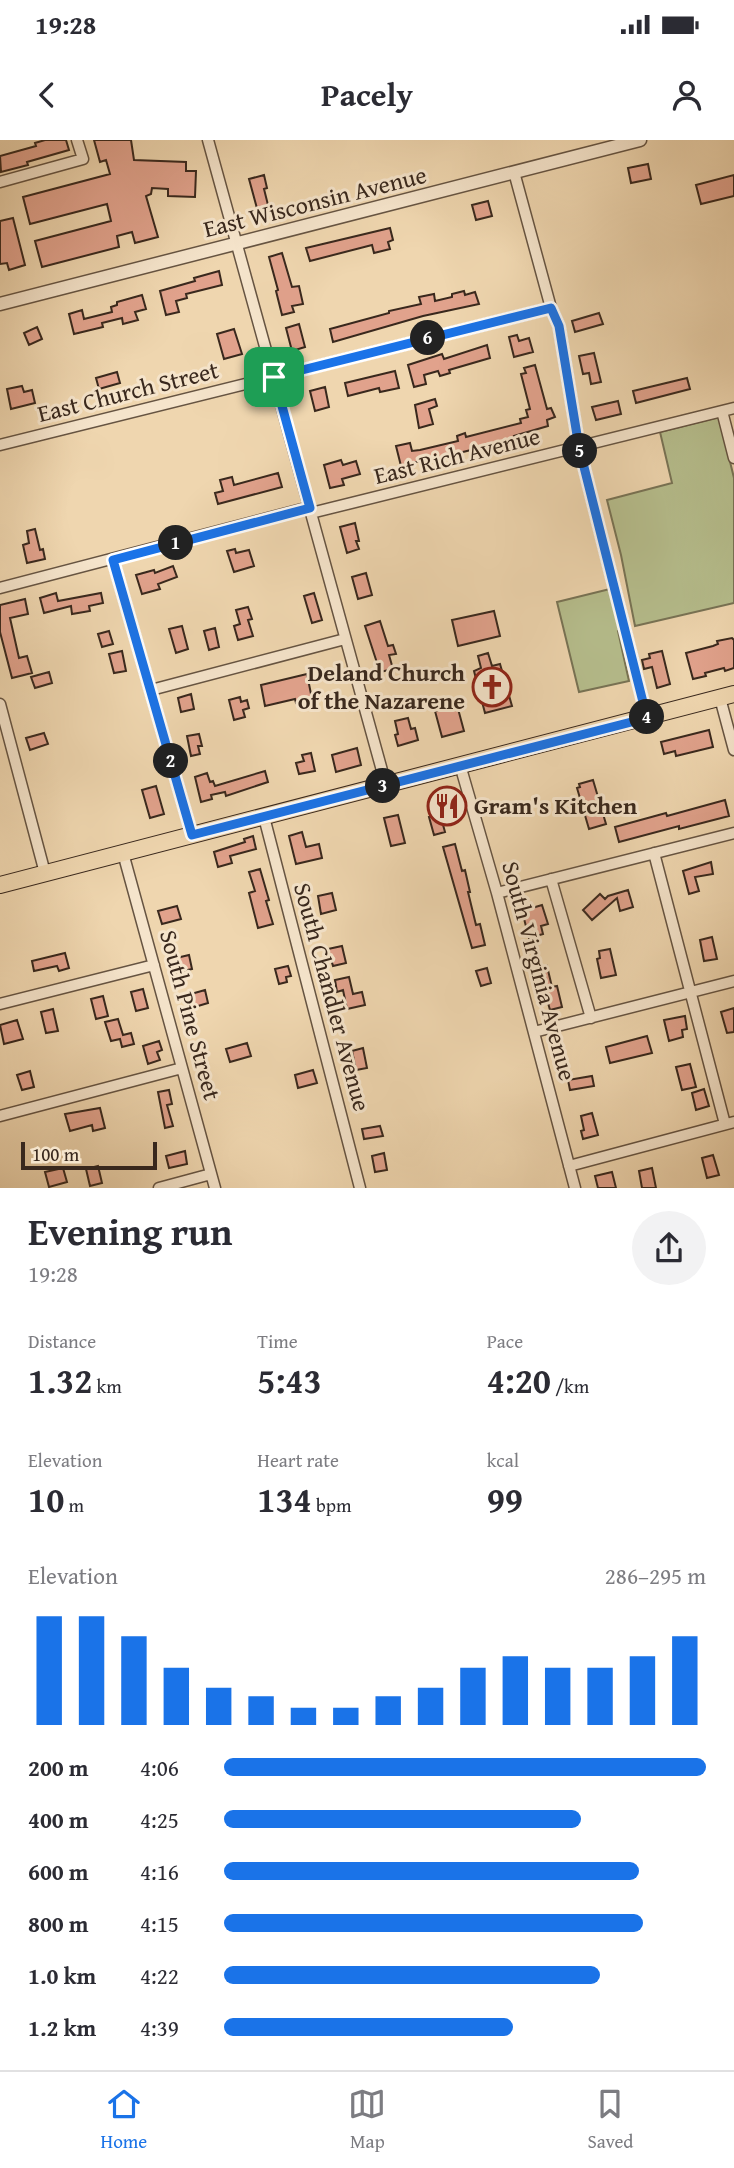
<!DOCTYPE html>
<html lang="en">
<head>
<meta charset="utf-8">
<style>
	body { margin:0; font-family:"Gentium Book Plus",serif; background:#f2f2f3; color:#2b2b33; height:100vh; display:flex; flex-direction:column; font-size:26px; white-space:nowrap }
	* { box-sizing:border-box; margin:0 }
	p { font-size:23px; color:#7c7c81 }
	.icon { flex:none; width:38px; height:38px; fill:none; stroke:currentColor; stroke-width:2; stroke-linecap:round; stroke-linejoin:round }
	.map { position:relative; height:1048px; overflow:hidden }
	.sheet { display:flex; flex-direction:column; background:#fff; flex:1 }
	.sheet>* { flex:none }
	.scale { position:absolute; left:21px; bottom:18px; width:136px; box-sizing:border-box; padding-left:7px; border:4px solid #39281d; border-top:0; font-size:19px; line-height:24px; white-space:nowrap; color:#39281d; -webkit-text-stroke:5px #f5e4cb; paint-order:stroke }
	.pin { position:absolute; display:grid; place-items:center; width:60px; height:60px; color:#fff; margin:-30px; border-radius:14px; box-shadow:0 4px 10px #0006 }
	.km { position:absolute; width:35px; height:35px; margin:-18px; border-radius:50%; background:#222; color:#fff; font-size:19px; line-height:35px; text-align:center }
	.round { display:grid; place-items:center; flex:none; width:74px; height:74px; border-radius:37px; background:#f2f2f3 }
	.headline { display:flex; align-items:center; justify-content:space-between; height:119px; padding:0 28px }
	h1 { font-size:38px; font-weight:600; line-height:52px }
	.stats { display:grid; grid-template-columns:repeat(3,1fr); gap:10px; height:119px; padding:7px 28px }
	.stats div { display:grid; align-content:center }
	.stats b { font-size:35px; font-weight:600 }
	.stats small { font-size:19px; font-weight:400 }
	.stats p { font-size:19px }
	.chart { height:196px; padding:14px 28px }
	.chart p { display:flex; justify-content:space-between }
	.chart svg { width:100%; height:126px; margin-top:7px; stroke:#1a73e8; stroke-width:6 }
	ul { padding:0 28px; list-style:none; font-size:23px }
	li { display:grid; grid-template-columns:112px 84px 1fr; align-items:center; height:52px }
	li i { height:18px; border-radius:9px; background:#1a73e8 }
	.status { display:flex; justify-content:space-between; align-items:center; height:49px; padding:0 35px; background:#fff; direction:ltr }
	.status svg { height:19px; fill:currentColor }
	header { display:flex; justify-content:space-between; align-items:center; height:91px; padding:0 28px; background:#fff; font-size:32px; font-weight:600 }
	.tab-bar { display:flex; justify-content:space-around; align-items:center; height:98px; border-top:2px solid #e1e1e2; background:#fff; font-size:19px; color:#7c7c81 }
	.tab-bar a { display:grid; justify-items:center; gap:4px }
	.tab-bar .selected { color:#1a73e8 }
	.map>svg:first-child { display:block }
</style>
</head>
<body>
<div class="status"><b>19:28</b><svg viewBox="0 0 49 12"><path d="M0 12V9h3v3zM5 12V6h3v6zM10 12V3h3v9zM15 12V0h3v12zM26 1h20v11H26zM47 4h2v5h-2z"/></svg></div>
<header><svg class="icon" aria-label="back" viewBox="0 0 24 24"><path d="M15 5l-7 7 7 7"/></svg>Pacely<svg class="icon" aria-label="person" viewBox="0 0 24 24"><circle cx="12" cy="8" r="4"/><path d="M4 21q1-7 8-7t8 7"/></svg></header>
<div class="map">
<svg width="734" height="1048" viewBox="0 0 734 1048">
	<rect width="100%" height="100%" fill="#efd6af"/>
	<filter id="stains"><feTurbulence type="fractalNoise" baseFrequency=".00286" numOctaves="4"/><feColorMatrix values="0 0 0 0 .2 0 0 0 0 .09 0 0 0 0 .02 0 0 0 .5 -.17"/></filter>
	<radialGradient id="worn" r=".72"><stop offset=".6" stop-color="#630" stop-opacity="0"/><stop offset="1" stop-color="#630" stop-opacity=".3"/></radialGradient>
	<path fill="#b6be8d" stroke="#787355" stroke-width="2" d="M719 277 734 338V463L635 486 621 415 607 360 672 343 660 292Z
		M618 447 625 488 618 491 629 541 579 552 557 462Z"/>
	<path fill="#e1a28c" stroke="#39281d" stroke-width="2" d="M45 0H66L69 10 27 22 28 25 1 32 0 16 36 6 35 3Z
		M94 0H131L134 20 186 22V31H196L195 57 168 56V49L152 48 151 54 146 56 158 97 135 103 132 92 117 96 119 107 42 127 35 101 111 81 107 64 30 84 23 57 110 34 106 20 100 22Z
		M648 24 651 39 631 43 628 28Z
		M264 35 267 48 264 49 269 69 258 72 249 39Z
		M734 35V56L701 64 696 45Z
		M488 61 492 76 476 80 472 65Z
		M13 78 25 125 9 130 7 123 0 124V81Z
		M390 88 393 100 388 102 390 109 374 113 372 105 310 121 306 108Z
		M282 113 292 147 299 146 303 164 292 166 294 172 282 175 276 151 278 150 269 117Z
		M219 131 222 145 186 154 187 158 176 161 179 172 166 175 160 151 195 141 194 138Z
		M464 151 465 155 475 152 479 164 423 176 333 202 330 189 389 173V171L421 164 419 157 434 154 435 161 452 157V154Z
		M142 155 146 169 135 172 138 180 123 184 122 178 102 183 103 187 74 194 69 174 82 170 84 179 112 172 111 167 117 165V162Z
		M599 173 603 184 575 192 572 181Z
		M299 184 305 207 292 211 286 188Z
		M37 187 42 199 29 205 24 193Z
		M234 189 242 214 224 219 217 194Z
		M517 195 519 201 529 198 533 212 514 217 509 197Z
		M487 205 490 218 449 230 450 233 440 236 438 231 424 235 426 244 414 247 408 225 442 214 444 219Z
		M594 213 601 242 591 244 589 233 583 234 579 216Z
		M535 225 547 269 551 268 555 277 547 280 548 286 514 296 515 299 455 314 456 316 432 321 431 318 401 326 396 306 410 303 412 311 420 310 458 301 457 296 465 293 466 297 521 283 520 279 528 277 526 270 530 269 521 234 526 233 524 228Z
		M395 231 399 248 380 252 379 248 348 256 345 243Z
		M117 232 120 243 99 249 96 238Z
		M687 238 690 249 636 263 633 251Z
		M22 246 24 252 32 250 35 263 11 269 7 249Z
		M325 247 329 267 315 271 310 251Z
		M435 259 437 266 429 269 433 284 419 288 415 265Z
		M618 261 621 274 596 280 592 267Z
		M341 320 343 325 356 321 360 334 342 339 344 345 330 348 324 325Z
		M278 333 282 347 218 364 215 353 223 351 220 340 232 337 234 345Z
		M355 383 359 401H356L359 409 347 413 340 387Z
		M35 389 40 410 43 409 45 419 27 423 23 405 29 403 27 391Z
		M235 409 236 413 249 410 254 426 234 432 227 411Z
		M173 426 177 437 158 444 160 449 142 454 136 435 154 430 155 433Z
		M366 433 372 455 358 459 352 437Z
		M56 453 58 461 101 453 103 463 89 466 90 471 72 474 71 466 44 473 40 458Z
		M314 453 322 480 312 483 304 456Z
		M25 459 28 474 10 478 19 518 27 516 32 533 12 538 0 492V465Z
		M248 467 252 479 248 480 253 496 238 500 234 486 240 484 236 470Z
		M494 471 500 496 458 506 452 480Z
		M380 481 388 506 393 505 396 514 389 515 393 529 380 532 365 486Z
		M182 486 188 509 176 513 169 489Z
		M215 488 219 507 209 510 204 491Z
		M109 491 113 504 102 507 98 494Z
		M732 498 734 500V528L725 531 724 528 705 533 706 536 693 539 686 513 713 506 718 504 717 501Z
		M122 511 126 531 114 533 109 514Z
		M662 511 670 544 657 548 652 527 644 529 642 520 650 518 649 514Z
		M488 513 492 526 500 524 512 566 485 573 474 531 481 528 478 516Z
		M49 532 52 543 35 548 31 537Z
		M307 534 312 559 296 563 295 559 265 566 261 545Z
		M191 554 194 569 181 572 178 558Z
		M240 557 241 562 247 560 249 568 243 570 245 577 234 580 229 560Z
		M457 565 464 591 442 597 435 571Z
		M408 578 411 589 415 588 418 600 398 606 395 595 398 594 395 581Z
		M709 590 713 607 676 616 675 611 664 614 661 602Z
		M44 593 48 604 30 610 26 598Z
		M199 594 202 606H198L200 614 191 616 187 596Z
		M357 608 361 625 336 632 332 615Z
		M311 613 315 631 299 634 296 623 304 621 302 615Z
		M265 631 268 642 226 656 225 652 211 655 212 659 201 662 195 637 207 633 210 642 213 641 215 646Z
		M593 640 606 684 589 689 577 648 580 647 579 644Z
		M156 646 164 674 150 678 142 650Z
		M450 659 455 678 442 681 445 692 434 695 429 677 438 675 434 663Z
		M725 660 729 676 679 689V686L619 702 615 687 666 673 667 676Z
		M398 675 405 703 391 706 384 678Z
		M302 692 306 707 319 704 322 718 296 724 289 696Z
		M253 696 256 709 230 716 232 723 218 727 214 712 245 702 244 699Z
		M455 704 462 731 465 730 470 752H468L476 785 480 784 485 805 472 808 443 707Z
		M711 722 713 734 695 737 699 751 689 754 683 731Z
		M260 729 269 760 266 761 273 784 258 788 249 753 255 751 249 732Z
		M628 750 633 767 620 771 617 758 592 780 583 770 600 754 605 759 608 756Z
		M332 753 336 770 321 774 318 756Z
		M542 765 548 784 541 786 543 794 529 798 522 771Z
		M177 766 181 779 162 784 158 771Z
		M712 797 717 819 704 821 700 800Z
		M342 806 346 823 333 826 328 809Z
		M610 809 616 835 601 838 597 819 600 818 599 811Z
		M65 813 69 828 59 831 57 826 34 831 32 821Z
		M189 815 192 829 175 833 172 819Z
		M288 826 291 836 286 837 287 842 279 844 275 829Z
		M547 826 552 847 557 846 562 867 550 870 542 841 539 842 535 829Z
		M487 828 491 843 481 846 476 831Z
		M349 837 353 854 362 852 365 865 347 869 343 850 337 852 335 840Z
		M143 849 148 868 136 871 131 852Z
		M205 850 208 863 188 869 184 856Z
		M103 856 108 876 96 879 91 859Z
		M734 868V892L727 893 721 872Z
		M53 869 58 891 46 893 41 872Z
		M685 876 687 889 682 890 683 897 669 901 664 880Z
		M118 879 123 895 131 893 134 904 122 907 120 899 111 901 105 882Z
		M17 880 23 899 4 904 0 885Z
		M647 896 652 913 610 923 606 907Z
		M159 901 162 910 157 912 160 920 148 924 143 906Z
		M247 903 251 916 230 922 226 909Z
		M363 908 367 928 356 930 352 911Z
		M690 924 696 947 682 950 676 927Z
		M313 930 317 943 298 948 295 935Z
		M30 931 34 947 22 950 17 935Z
		M592 936 594 946 570 950 568 940Z
		M704 949 709 966 696 970 692 953Z
		M169 950 172 964 167 965 173 986 165 988 158 952Z
		M100 968 105 988 93 991 92 985 70 991 65 974Z
		M592 973 598 995 583 999 581 991 584 990 581 976Z
		M380 986 383 996 364 999 362 989Z
		M185 1011 187 1024 169 1028 166 1016Z
		M384 1013 387 1030 375 1032 372 1016Z
		M713 1015 719 1035 707 1038 702 1018Z
		M98 1026 102 1043 90 1046 86 1029Z
		M63 1028 67 1042 49 1047 45 1032Z
		M652 1028 656 1048H642L639 1031Z
		M612 1032 616 1048H598L595 1036Z"/>
	<g fill="none" stroke-linecap="round" stroke-linejoin="round">
		<defs>
			<path id="minor" d="M208 0 386 645
				M514 32 551 168 559 186 579 307 647 578
				M0 42 83 19 77 0
				M722 271 734 318
				M0 305 551 168
				M311 373 734 268
				M113 420 192 695
				M0 448 310 367
				M151 550 345 499
				M720 558 734 610
				M0 564 45 733
				M460 625 497 753 575 1048
				M264 677 360 1048
				M123 713 215 1048
				M654 713 725 984
				M551 739 591 878
				M497 753 734 693
				M0 864 154 825
				M534 892 734 841
				M0 976 182 928
				M569 1026 734 982
				M159 1048 211 1034"/>
			<path id="tertiary" d="M0 164 640 0"/>
			<path id="primary" d="M0 745 734 554"/>
		</defs>
		<use href="#minor" stroke="#665442" stroke-width="13"/>
		<use href="#tertiary" stroke="#665442" stroke-width="15"/>
		<use href="#primary" stroke="#39281d" stroke-width="18"/>
		<use href="#minor" stroke="#f5e4cb" stroke-width="10"/>
		<use href="#tertiary" stroke="#f5e4cb" stroke-width="12"/>
		<use href="#primary" stroke="#efd6af" stroke-width="16"/>
	</g>
	<g fill="none" stroke-linecap="round" stroke-linejoin="round">
		<defs>
			<path id="route" d="M551 168 559 186 579 307 647 578 192 695 113 420 310 368 274 237Z"/>
		</defs>
		<use href="#route" stroke="#fff" stroke-width="14"/>
		<use href="#route" stroke="#1a73e8" stroke-width="9"/>
	</g>
	<defs>
		<symbol id="church-ring" viewBox="-11 -11 22 22"><circle r="9.5" fill="#f5e4cb" stroke="#8f2418" stroke-width="1.5"/><path d="M-1.2-6h2.4v3.5h3.3v2.4h-3.3V6h-2.4V-.1h-3.3v-2.4h3.3Z" fill="#8f2418"/></symbol>
		<symbol id="restaurant-ring" viewBox="-11 -11 22 22"><circle r="9.5" fill="#f5e4cb" stroke="#8f2418" stroke-width="1.5"/><path d="M-5-6h1v4h1v-4h1v4h1v-4h1v5L-1.5 .5V6h-2V.5L-5-1ZM5-6V6H3V1.5H1.5Q1.5-4 5-6Z" fill="#8f2418"/></symbol>
	</defs>
	<g fill-rule="evenodd">
		<use href="#church-ring" x="470" y="525" width="44" height="44"/>
		<use href="#restaurant-ring" x="425" y="644" width="44" height="44"/>
	</g>
	<g text-anchor="middle" stroke-width="6" stroke-linejoin="round" paint-order="stroke">
		<g font-size="24" fill="#39281d" stroke="#f5e4cb">
			<text transform="translate(315 62) rotate(-14)" y="8">East Wisconsin Avenue</text>
			<text transform="translate(128 252) rotate(-14)" y="8">East Church Street</text>
			<text transform="translate(457 316) rotate(-14)" y="8">East Rich Avenue</text>
			<text transform="translate(539 831) rotate(75)" y="8">South Virginia Avenue</text>
			<text transform="translate(332 857) rotate(75)" y="8">South Chandler Avenue</text>
			<text transform="translate(190 875) rotate(75)" y="8">South Pine Street</text>
		</g>
		<g font-size="24" font-weight="bold" fill="#39281d" stroke="#f5e4cb" text-anchor="end">
			<text x="465" y="541">Deland Church<tspan x="465" dy="28">of the Nazarene</tspan></text>
			<text x="474" y="674" text-anchor="start">Gram's Kitchen</text>
		</g>
	</g>
	<rect width="100%" height="100%" filter="url(#stains)"/>
	<rect width="100%" height="100%" fill="url(#worn)"/>
</svg>
<div class="scale">100 m</div>
<div class="pin" style="left:274px;top:237px;background:#1e9e55"><svg class="icon" aria-label="arrive" viewBox="0 0 24 24"><path d="M6 21V4h12l-3 4 3 4H6"/></svg></div>
<b class="km" style="left:176px;top:403px">1</b>
<b class="km" style="left:171px;top:621px">2</b>
<b class="km" style="left:383px;top:646px">3</b>
<b class="km" style="left:647px;top:577px">4</b>
<b class="km" style="left:580px;top:311px">5</b>
<b class="km" style="left:428px;top:198px">6</b>
</div>
<section class="sheet">
<div class="headline"><div><h1>Evening run</h1><p>19:28</p></div><a class="round"><svg class="icon" aria-label="share" viewBox="0 0 24 24"><path d="M12 15V3M7 8l5-5 5 5M5 13v7h14v-7"/></svg></a></div>
<div class="stats">
<div><p>Distance</p><b>1.32<small> km</small></b></div>
<div><p>Time</p><b>5:43</b></div>
<div><p>Pace</p><b>4:20<small> /km</small></b></div>
</div>
<div class="stats">
<div><p>Elevation</p><b>10<small> m</small></b></div>
<div><p>Heart rate</p><b>134<small> bpm</small></b></div>
<div><p>kcal</p><b>99</b></div>
</div>
<div class="chart"><p><span>Elevation</span>286–295 m</p>
<svg viewBox="0 0 160 44" preserveAspectRatio="none"><path d="M5 44V6M15 44V6M25 44V13M35 44V24M45 44V31M55 44V34M65 44V38M75 44V38M85 44V34M95 44V31M105 44V24M115 44V20M125 44V24M135 44V24M145 44V20M155 44V13"/></svg>
</div>
<ul>
<li><b>200 m</b>4:06<i style="width:100%"></i></li>
<li><b>400 m</b>4:25<i style="width:74%"></i></li>
<li><b>600 m</b>4:16<i style="width:86%"></i></li>
<li><b>800 m</b>4:15<i style="width:87%"></i></li>
<li><b>1.0 km</b>4:22<i style="width:78%"></i></li>
<li><b>1.2 km</b>4:39<i style="width:60%"></i></li>
</ul>
</section>
<nav class="tab-bar">
<a class="selected"><svg class="icon" aria-label="home" viewBox="0 0 24 24"><path d="M3 11l9-7 9 7M6 9v11h12V9"/></svg>Home</a>
<a><svg class="icon" aria-label="map" viewBox="0 0 24 24"><path d="M3 6l6-2 6 2 6-2v14l-6 2-6-2-6 2zM9 4v14M15 6v14"/></svg>Map</a>
<a><svg class="icon" aria-label="saved" viewBox="0 0 24 24"><path d="M7 4h10v16l-5-4-5 4z"/></svg>Saved</a>
</nav>
</body>
</html>
